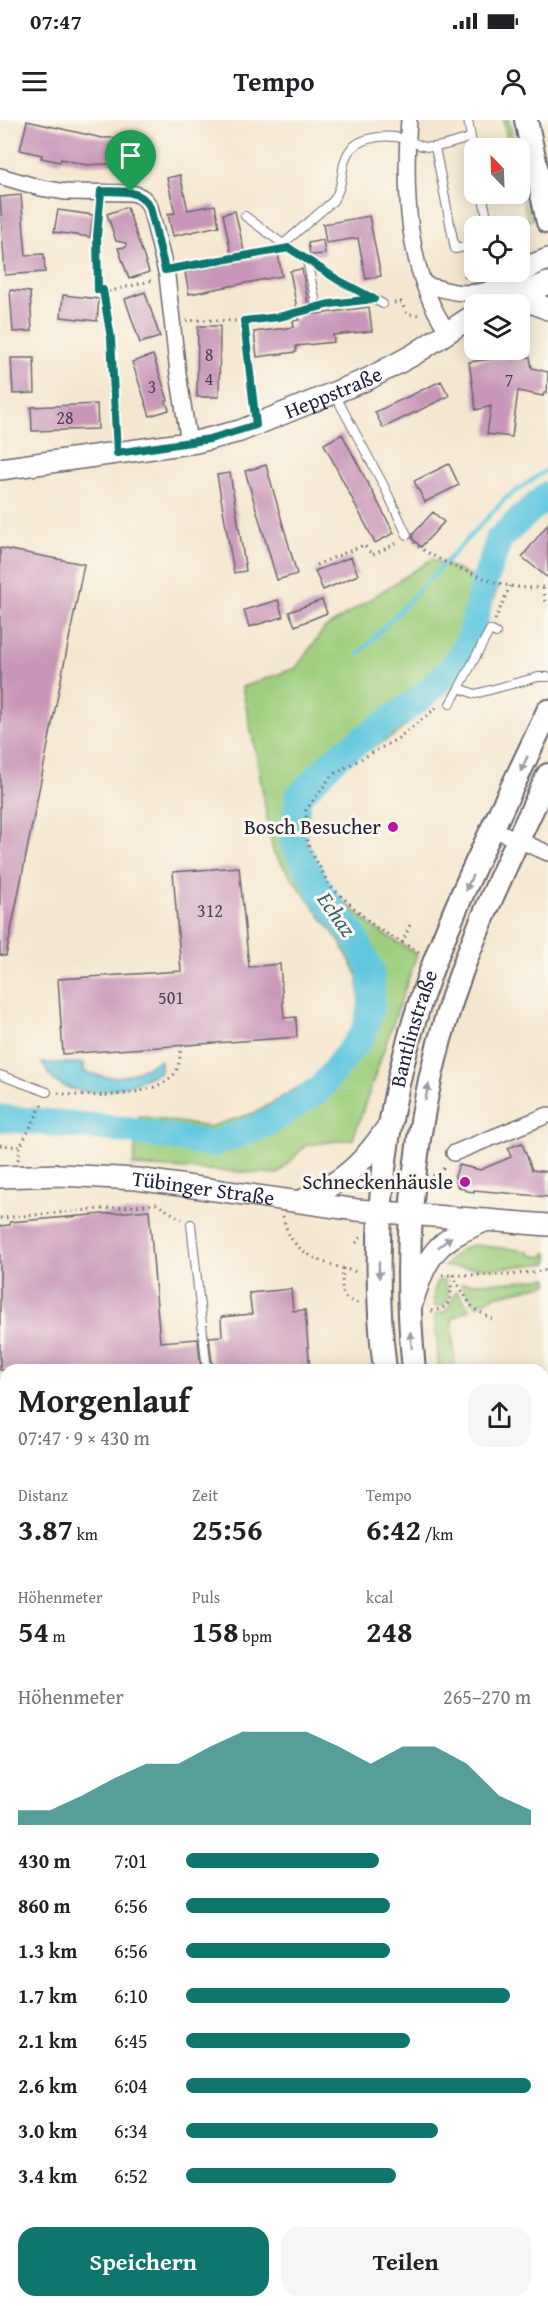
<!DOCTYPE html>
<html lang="de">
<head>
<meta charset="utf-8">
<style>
	body { margin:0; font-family:"Gentium Book Plus",serif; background:#f6f6f6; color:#202124; height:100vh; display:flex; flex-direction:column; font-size:22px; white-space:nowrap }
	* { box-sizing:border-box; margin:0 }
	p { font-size:20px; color:#757577 }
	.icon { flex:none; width:33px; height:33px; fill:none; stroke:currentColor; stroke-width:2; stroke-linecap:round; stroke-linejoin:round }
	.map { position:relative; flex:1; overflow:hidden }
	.drawer { position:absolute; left:0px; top:1244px; width:549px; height:944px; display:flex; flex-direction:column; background:#fff; border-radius:18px 18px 0 0; box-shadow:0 3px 15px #0003 }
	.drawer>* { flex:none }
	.needle { width:39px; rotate:337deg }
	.buttons { position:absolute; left:464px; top:18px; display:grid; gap:12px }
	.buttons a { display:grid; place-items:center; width:66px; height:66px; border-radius:12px; background:#fff; box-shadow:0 3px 15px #0003; font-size:30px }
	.pin { position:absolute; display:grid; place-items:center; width:51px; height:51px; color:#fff; margin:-62px -26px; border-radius:50% 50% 50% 0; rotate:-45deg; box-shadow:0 0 6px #0007 }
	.pin .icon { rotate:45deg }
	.round { display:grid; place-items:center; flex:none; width:63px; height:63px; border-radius:18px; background:#f6f6f6 }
	.headline { display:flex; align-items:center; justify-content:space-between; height:102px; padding:0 18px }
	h1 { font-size:33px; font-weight:600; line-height:45px }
	.stats { display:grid; grid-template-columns:repeat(3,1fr); gap:9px; height:102px; padding:6px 18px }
	.stats div { display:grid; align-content:center }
	.stats b { font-size:30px; font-weight:600 }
	.stats small { font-size:16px; font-weight:400 }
	.stats p { font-size:16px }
	.chart { height:168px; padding:12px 18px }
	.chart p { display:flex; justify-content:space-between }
	.chart svg { width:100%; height:108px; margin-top:6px; fill:#0f766e; opacity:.7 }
	.action { display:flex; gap:12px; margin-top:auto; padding:12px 18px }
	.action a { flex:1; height:69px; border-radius:18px; background:#0f766e; color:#fff; font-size:24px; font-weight:600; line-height:69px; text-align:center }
	.action a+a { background:#f6f6f6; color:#202124 }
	ul { padding:0 18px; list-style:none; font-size:20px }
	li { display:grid; grid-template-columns:96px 72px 1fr; align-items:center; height:45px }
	li i { height:15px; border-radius:8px; background:#0f766e }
	.status { display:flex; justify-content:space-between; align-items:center; height:42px; padding:0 30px; background:#fff; direction:ltr }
	.status svg { height:16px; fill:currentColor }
	header { display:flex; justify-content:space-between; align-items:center; height:78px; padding:0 18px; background:#fff; font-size:27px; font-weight:600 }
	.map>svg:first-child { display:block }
</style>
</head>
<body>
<div class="status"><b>07:47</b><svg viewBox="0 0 49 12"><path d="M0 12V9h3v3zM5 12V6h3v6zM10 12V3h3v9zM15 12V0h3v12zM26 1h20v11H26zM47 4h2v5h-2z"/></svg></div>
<header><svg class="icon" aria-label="menu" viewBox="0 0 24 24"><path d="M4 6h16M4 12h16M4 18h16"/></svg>Tempo<svg class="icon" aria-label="person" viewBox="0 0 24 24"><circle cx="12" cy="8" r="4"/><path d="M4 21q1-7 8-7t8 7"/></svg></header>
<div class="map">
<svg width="548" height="2186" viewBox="0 0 548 2186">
	<rect width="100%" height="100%" fill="#fbf7ec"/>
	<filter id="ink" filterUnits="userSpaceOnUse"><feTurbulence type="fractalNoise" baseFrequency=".0167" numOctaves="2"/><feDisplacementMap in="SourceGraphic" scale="12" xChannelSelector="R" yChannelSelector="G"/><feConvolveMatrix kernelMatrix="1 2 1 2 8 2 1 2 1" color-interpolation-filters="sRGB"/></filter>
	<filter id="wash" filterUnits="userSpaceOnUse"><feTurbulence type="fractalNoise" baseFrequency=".008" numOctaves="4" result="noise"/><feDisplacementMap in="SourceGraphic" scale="24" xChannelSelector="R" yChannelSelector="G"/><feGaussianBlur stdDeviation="1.35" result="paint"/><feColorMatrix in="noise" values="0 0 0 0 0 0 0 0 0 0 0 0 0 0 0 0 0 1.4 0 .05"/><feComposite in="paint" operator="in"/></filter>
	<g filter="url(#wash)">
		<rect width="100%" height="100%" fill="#f5e7cf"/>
		<path fill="#9ece7d" stroke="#60785c" stroke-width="1.5" d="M503 0H509L515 28H509Z
			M519 46 532 100 528 102 519 67Z
			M489 152H503L470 166H463L469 161Z
			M432 439 498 467 484 504 446 571 395 615 331 652 303 689 305 725 328 767 374 808 417 834 353 1019 306 1025 278 1054 133 1046 139 996 209 1007 257 992 312 959 353 907 359 885 358 856 340 822 273 732 256 634 242 567 296 548 324 509Z
			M474 1125 530 1131 529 1135 545 1137V1133H548V1143L500 1148 444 1147C453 1136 460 1128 474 1125Z
			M548 1158V1164L495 1176 476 1186 461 1165 462 1163 510 1162Z
			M444 1160 448 1171V1181L442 1186 434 1187V1172L437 1161Z
			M457 1171 470 1189 452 1199 455 1249H439L435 1194 445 1192C452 1185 451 1176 457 1171Z
			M173 2181H331L337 2186H172Z"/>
		<path fill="#61c7de" stroke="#42748c" stroke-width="1.5" d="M160 940 161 951C131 966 89 982 56 962 51 958 46 949 42 943H84V951C116 964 132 955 160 940Z"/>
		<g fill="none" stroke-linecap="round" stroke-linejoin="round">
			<path stroke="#61c7de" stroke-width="4.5" d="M359 534 506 378 548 349"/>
			<path stroke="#61c7de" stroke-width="27" d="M0 998 119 1009 212 1024 264 1005 319 970 363 914 372 885 371 850 353 814 322 775 293 722 298 677 337 637 417 581 451 550 470 519 481 473 499 419 548 374"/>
		</g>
		<g id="blocks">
			<path fill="#c896b9" d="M27 1 102 18 141 17 143 42 86 45 61 39 60 42 41 38 42 35 20 30Z
				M180 55 188 90 215 85 219 106 173 116 168 94 175 93 167 58Z
				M21 75 26 135 44 134 45 152 5 155 0 77Z
				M127 87 149 152 129 159 118 128 126 127V123L116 121 107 94Z
				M58 90 93 95 90 117 54 112Z
				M235 91 246 140 278 134 282 156 189 174 185 152 233 143 223 94Z
				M369 96 381 156 366 159 358 118 326 123 323 104Z
				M323 120 325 134 310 135 308 123Z
				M302 149 310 193 318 194 369 187 372 211 333 215 334 222 296 226V232L257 237 254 212 294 207 293 201 299 200 290 151Z
				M10 170 30 172 32 211 13 212Z
				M145 172 160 217 140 223 125 179Z
				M63 175 99 179 97 201 61 197Z
				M198 206H220L219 277H197Z
				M153 235 168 280 166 281 169 290 150 296 132 242Z
				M513 236V239L530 237 532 248 548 252 547 273 544 272 543 276 518 271 512 317 487 314 491 286 476 290 469 242Z
				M11 238H34L35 273 13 274Z
				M441 261 449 276 383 308 375 292Z
				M97 284 98 309 32 311 31 287Z
				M342 314 394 413 375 423 324 324Z
				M449 344 459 365 425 382 414 361Z
				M266 345 297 454 277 460 245 351Z
				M230 353 246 451 234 453 217 355Z
				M433 392 444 402 421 427 412 418 413 414Z
				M548 404V458L522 437Z
				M0 428 84 444 6 836 0 835Z
				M351 437 358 455 323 470 315 451Z
				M278 480 283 497 249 507 244 490Z
				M322 480 327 493 295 506 289 492Z
				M239 747 249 847 280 844 284 898 296 897 297 917 63 934 58 859 181 851 173 752Z
				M522 1023 532 1050 548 1052V1077L474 1070V1072L467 1071 457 1066 455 1056 459 1045 480 1050 511 1037 508 1028Z
				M149 1090 160 1222 198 1219 201 1250H0V1106L10 1105V1102Z
				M291 1169 293 1191 305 1190 310 1250H213L209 1217 222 1216 221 1197 252 1194 249 1173Z"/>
		</g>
	</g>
	<g filter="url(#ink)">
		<use href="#blocks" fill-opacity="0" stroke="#6c676f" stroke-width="1.5"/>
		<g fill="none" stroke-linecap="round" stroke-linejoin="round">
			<defs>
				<path id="lane" d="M468 0 474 35
					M435 27 455 129 474 125
					M482 74 489 106
					M245 96 283 124
					M307 140 317 188
					M383 184 338 160 283 124 333 81C346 62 339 49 348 33 359 15 390 14 408 20 417 24 423 28 434 27 446 26 459 21 470 18
					M335 275 384 366 407 415
					M459 568 490 510 496 513
					M450 584 459 568 475 574 538 557H548
					M0 955 47 972
					M191 1104 207 1250
					M0 1616 6 1611
					M0 1794 6 1793
					M0 2082 6 2081"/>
				<path id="street" d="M409 0C404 70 406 152 448 212
					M0 56 41 68 66 72 131 73C141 75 145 78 150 87L167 156 178 253 189 323
					M424 164C454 173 463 176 493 169
					M493 709 548 733
					M454 1033 548 995
					M543 1498H548
					M0 1713 6 1711"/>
				<g id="secondary">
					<path d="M509 183H534L548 189"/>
					<path d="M484 184 493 169 535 144 548 139"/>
					<path d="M498 184 548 163"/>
					<path id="s1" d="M0 349 196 322 240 311 368 259 413 235 474 195"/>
					<path id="s2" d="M0 1057 60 1055 137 1059 357 1090 548 1105"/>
					<path d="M301 1081C346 1061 364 1042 391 1002"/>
					<path d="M412 1183C428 1131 437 1121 487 1100"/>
					<path d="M358 2181 363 2186"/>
					<path d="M383 2181 387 2186"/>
				</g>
				<g id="primary">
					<path d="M526 0 548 102"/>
					<path id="s3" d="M385 1250C371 1137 380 1021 411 912 443 800 500 696 548 591"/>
					<path d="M414 1250C400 1111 416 973 465 842 489 778 520 717 548 655"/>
					<path d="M543 1700 548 1716"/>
					<path d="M543 1786 548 1805"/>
					<path d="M543 2015 548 2013"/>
					<path d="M543 2045 548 2033"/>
					<path d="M543 2140 548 2133"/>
					<path d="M543 2178 548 2170"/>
					<path d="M155 2186 156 2181"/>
					<path d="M413 2186 419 2181"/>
					<path d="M446 2186 451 2181"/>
					<path d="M512 2186 515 2181"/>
				</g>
				<path id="highway" d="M123 2186 127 2181"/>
			</defs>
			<use href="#lane" stroke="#6c676f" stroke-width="10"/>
			<use href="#street" stroke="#6c676f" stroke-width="18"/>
			<use href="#secondary" stroke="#6c676f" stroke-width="24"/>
			<use href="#primary" stroke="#6c676f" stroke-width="26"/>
			<use href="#highway" stroke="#6c676f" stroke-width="30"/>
			<path stroke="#6c676f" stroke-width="3" stroke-dasharray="1.5 4.5" stroke-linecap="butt" d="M100 85 97 116 98 170H103L111 218 117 316
				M178 147 272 131
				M464 157 476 152
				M103 173 154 160
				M394 183 401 182 407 194 421 195
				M326 185 355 181
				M186 201C206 199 224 201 243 201 264 202 287 195 307 190
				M244 201 254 286
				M414 422C426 437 491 463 511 466 521 468 538 469 548 466
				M316 445 364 425 372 435 399 422
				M543 468 545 481 548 485
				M495 500 510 466
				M402 823 410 805
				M419 832 375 807 329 765 307 723 306 690 332 655 397 619 440 585
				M58 973C86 978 157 978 175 953 180 946 180 933 182 925
				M0 1025 20 1027 44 981
				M18 1040 20 1027
				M433 1056 447 1046
				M283 1096C285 1104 287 1112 291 1118 303 1138 336 1147 357 1152
				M0 1098 156 1084 182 1099
				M356 1123 361 1117
				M343 1148C342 1168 338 1182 362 1183
				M442 1155H510L548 1150
				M452 1155 473 1188 492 1199
				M431 1191C455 1188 450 1175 452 1157"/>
			<use href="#lane" stroke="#fff" stroke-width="8"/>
			<use href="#street" stroke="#fff" stroke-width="15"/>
			<use href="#secondary" stroke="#fff" stroke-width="21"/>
			<use href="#primary" stroke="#fff" stroke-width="22"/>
			<use href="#highway" stroke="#fff" stroke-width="27"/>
			<defs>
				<path id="rail" d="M543 1964 548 1962
					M543 1977 548 1975
					M543 1987 548 1985
					M0 2112 6 2111
					M0 2125 6 2124
					M0 2135 6 2134"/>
			</defs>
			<use href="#rail" stroke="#22223b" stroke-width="7"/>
			<use href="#rail" stroke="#fbf7ec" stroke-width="4.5" stroke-dasharray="14" stroke-linecap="butt"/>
			<defs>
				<path id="primary-bridge" d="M543 1986 548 1964"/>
			</defs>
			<use href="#primary-bridge" stroke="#6c676f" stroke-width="26" stroke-linecap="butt"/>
			<path stroke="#6c676f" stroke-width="3" stroke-dasharray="1.5 4.5" stroke-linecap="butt" d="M379 2186 385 2181"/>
			<use href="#primary-bridge" stroke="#fff" stroke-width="22"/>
		</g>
		<defs><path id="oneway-solid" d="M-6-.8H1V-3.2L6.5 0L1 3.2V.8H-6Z" transform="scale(1.5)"/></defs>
		<g fill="#9c9ca7">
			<use href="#oneway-solid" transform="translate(524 644) rotate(115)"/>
			<use href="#oneway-solid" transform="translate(469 763) rotate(114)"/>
			<use href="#oneway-solid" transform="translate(427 972) rotate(-79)"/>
			<use href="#oneway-solid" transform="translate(445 1122) rotate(-38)"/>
			<use href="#oneway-solid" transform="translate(379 1150) rotate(89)"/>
			<use href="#oneway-solid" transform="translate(411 1220) rotate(-95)"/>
		</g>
	</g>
	<g fill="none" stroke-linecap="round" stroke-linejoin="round" filter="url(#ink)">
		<defs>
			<path id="route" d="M101 71C119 72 140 68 150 87L165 150 289 128 338 160 374 179 330 184 279 197 244 201 256 305 210 319 117 333 111 218 103 170H98L97 116Z"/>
		</defs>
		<use href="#route" stroke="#fff" stroke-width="12"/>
		<use href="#route" stroke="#0f766e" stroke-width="8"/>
	</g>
	<g fill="#b5179e" stroke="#fbf7ec" stroke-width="2">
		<circle cx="393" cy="707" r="6"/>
		<circle cx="465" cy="1062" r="6"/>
	</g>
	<g text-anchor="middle" stroke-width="6" stroke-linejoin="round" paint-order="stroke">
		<g font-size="18" fill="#4c3f5a">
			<text x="209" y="241">8</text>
			<text x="209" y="265">4</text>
			<text x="509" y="266">7</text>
			<text x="152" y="273">3</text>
			<text x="65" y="304">28</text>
			<text x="210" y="797">312</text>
			<text x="171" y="884">501</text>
		</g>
		<g font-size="21" fill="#22223b" stroke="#fbf7ec">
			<text dy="7" stroke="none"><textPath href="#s1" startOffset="344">Heppstraße</textPath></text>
			<text dy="7" stroke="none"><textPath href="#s3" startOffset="345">Bantlinstraße</textPath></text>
			<text dy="7" stroke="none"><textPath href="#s2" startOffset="204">Tübinger Straße</textPath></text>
		</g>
		<g font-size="21" fill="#22223b" stroke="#fbf7ec" text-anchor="end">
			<text x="381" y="714">Bosch Besucher</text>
			<text x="453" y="1069">Schneckenhäusle</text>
		</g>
		<g font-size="22" font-style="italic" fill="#385c74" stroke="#fbf7ec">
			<text transform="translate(337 794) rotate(55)" y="8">Echaz</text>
		</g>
	</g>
</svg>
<div class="buttons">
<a><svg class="needle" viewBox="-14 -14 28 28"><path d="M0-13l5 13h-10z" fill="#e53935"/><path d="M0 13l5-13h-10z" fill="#757577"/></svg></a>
<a><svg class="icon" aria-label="locate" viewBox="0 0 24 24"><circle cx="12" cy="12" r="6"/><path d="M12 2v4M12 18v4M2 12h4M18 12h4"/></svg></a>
<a><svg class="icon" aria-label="layers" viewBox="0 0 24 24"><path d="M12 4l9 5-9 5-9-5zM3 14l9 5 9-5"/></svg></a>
</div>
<div class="pin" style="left:131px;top:72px;background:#1e9e55"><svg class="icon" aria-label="arrive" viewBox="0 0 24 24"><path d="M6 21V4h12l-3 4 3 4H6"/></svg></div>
<section class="drawer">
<div class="headline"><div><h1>Morgenlauf</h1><p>07:47 · 9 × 430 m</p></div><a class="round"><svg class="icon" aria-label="share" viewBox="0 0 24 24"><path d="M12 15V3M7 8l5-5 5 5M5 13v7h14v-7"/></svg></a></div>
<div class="stats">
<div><p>Distanz</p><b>3.87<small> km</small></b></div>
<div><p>Zeit</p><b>25:56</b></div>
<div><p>Tempo</p><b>6:42<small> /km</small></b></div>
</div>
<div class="stats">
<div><p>Höhenmeter</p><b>54<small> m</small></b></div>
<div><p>Puls</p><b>158<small> bpm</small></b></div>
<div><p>kcal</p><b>248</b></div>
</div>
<div class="chart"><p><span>Höhenmeter</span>265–270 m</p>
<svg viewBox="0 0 160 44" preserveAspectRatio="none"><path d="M0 44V38L10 38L20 32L30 25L40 19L50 19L60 12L70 6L80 6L90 6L100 12L110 19L120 12L130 12L140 19L150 32L160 38V44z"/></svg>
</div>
<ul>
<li><b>430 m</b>7:01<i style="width:56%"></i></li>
<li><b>860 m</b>6:56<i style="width:59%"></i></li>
<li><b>1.3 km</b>6:56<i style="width:59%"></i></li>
<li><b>1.7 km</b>6:10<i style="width:94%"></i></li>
<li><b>2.1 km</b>6:45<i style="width:65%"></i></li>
<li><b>2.6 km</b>6:04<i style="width:100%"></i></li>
<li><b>3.0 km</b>6:34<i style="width:73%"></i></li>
<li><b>3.4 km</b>6:52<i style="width:61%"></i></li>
</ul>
<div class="action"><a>Speichern</a><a>Teilen</a></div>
</section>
</div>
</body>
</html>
